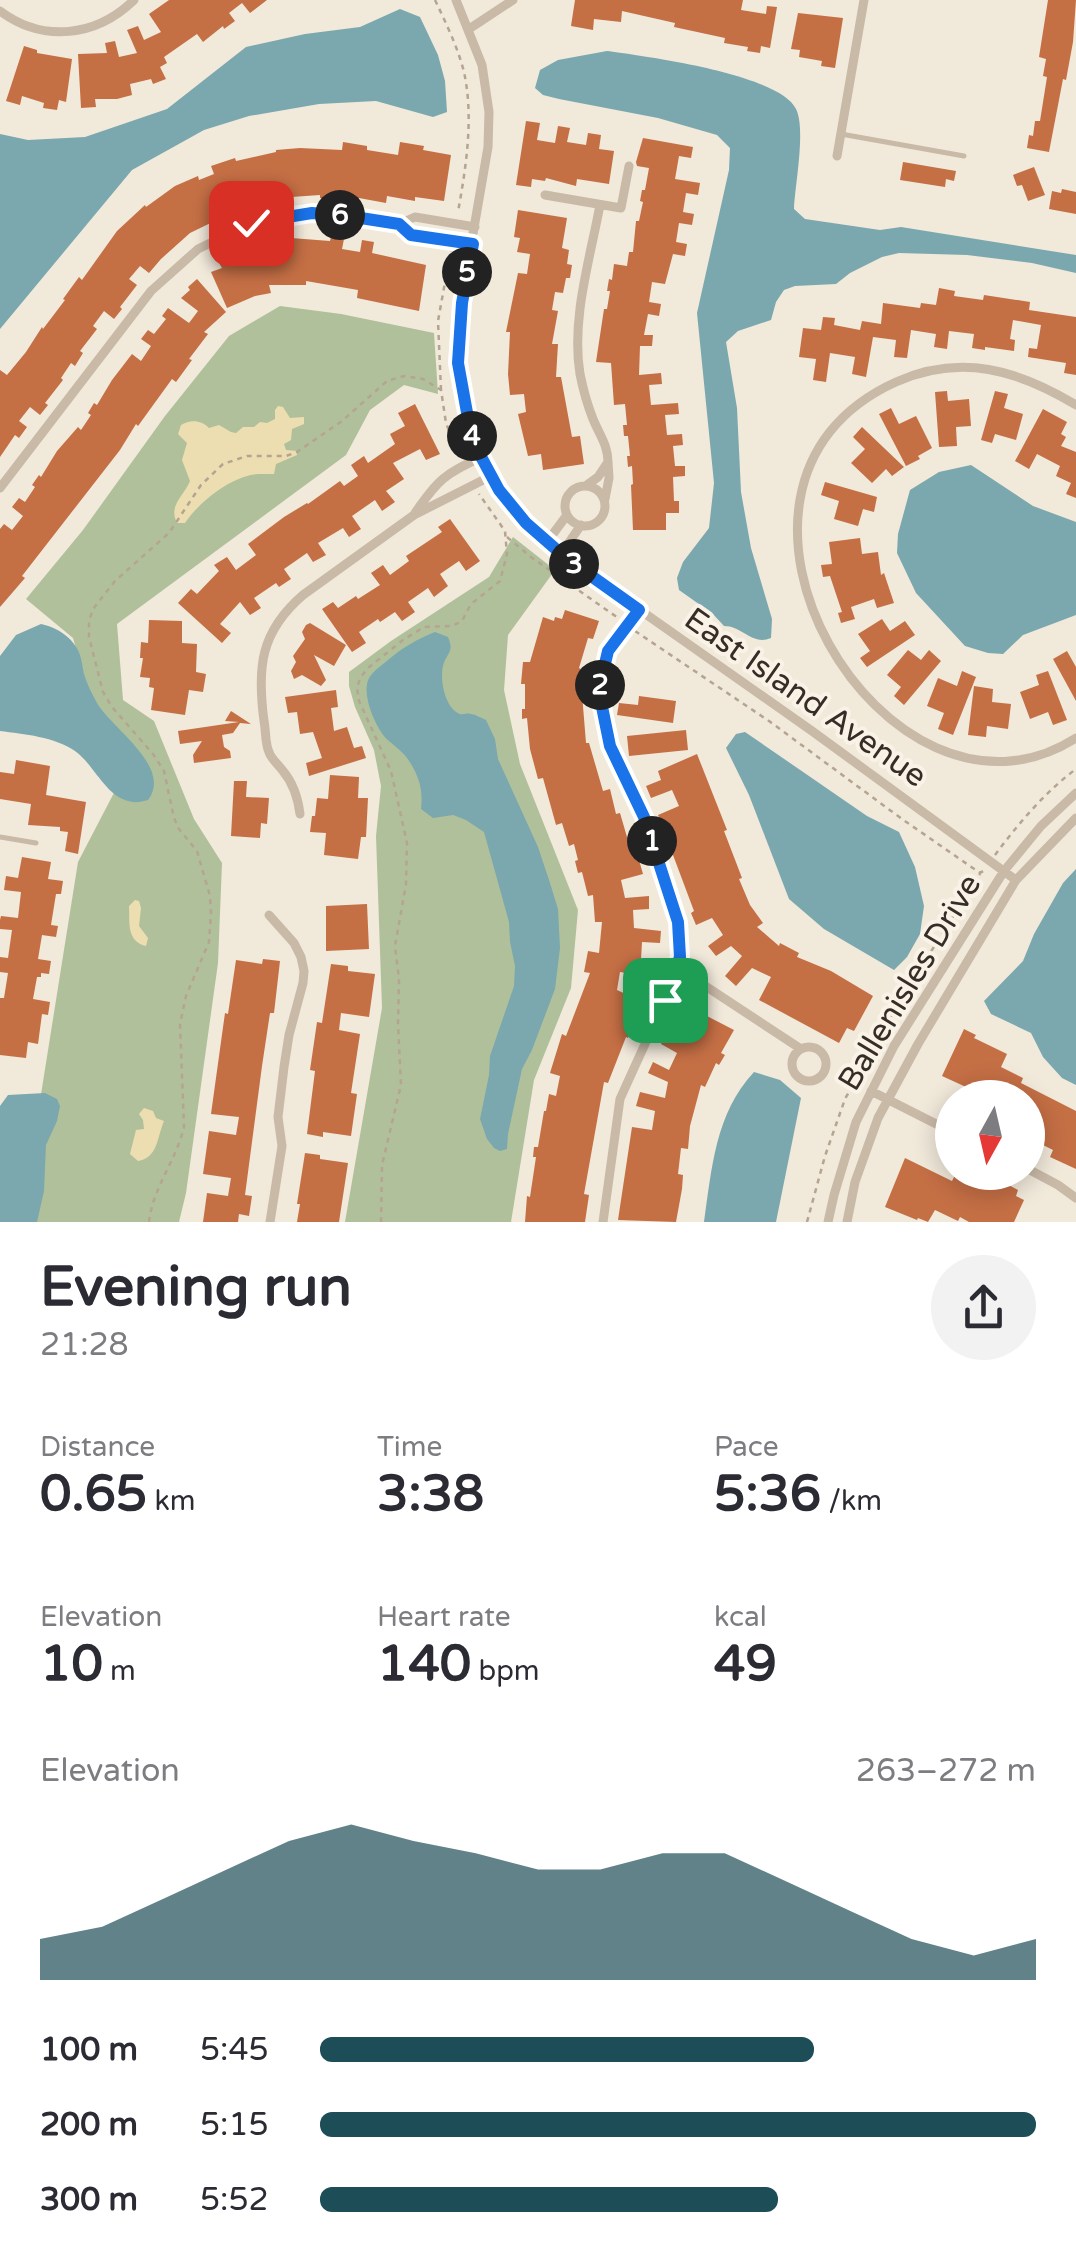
<!DOCTYPE html>
<html lang="en">
<head>
<meta charset="utf-8">
<style>
	body { margin:0; font-family:"Varela Round",sans-serif; background:#f2f2f3; color:#2b2b33; height:100vh; display:flex; flex-direction:column; font-size:38px; white-space:nowrap }
	* { box-sizing:border-box; margin:0 }
	p { font-size:32px; color:#7c7c81 }
	.icon { flex:none; width:55px; height:55px; fill:none; stroke:currentColor; stroke-width:2; stroke-linecap:round; stroke-linejoin:round }
	.map { position:relative; height:1222px; overflow:hidden }
	.drawer { display:flex; flex-direction:column; background:#fff; flex:1 }
	.drawer>* { flex:none }
	.needle { width:65px; rotate:188deg }
	.controls { position:absolute; left:935px; top:1080px; display:grid; gap:20px }
	.controls a { display:grid; place-items:center; width:110px; height:110px; border-radius:50%; background:#fff; box-shadow:0 5px 25px #0003; font-size:50px }
	.pin { position:absolute; display:grid; place-items:center; width:85px; height:85px; color:#fff; margin:-42px; border-radius:20px; box-shadow:0 5px 15px #0006 }
	.km { position:absolute; width:50px; height:50px; margin:-25px; border-radius:50%; background:#222; color:#fff; font-size:28px; line-height:50px; text-align:center }
	.round { display:grid; place-items:center; flex:none; width:105px; height:105px; border-radius:52px; background:#f2f2f3 }
	.head { display:flex; align-items:center; justify-content:space-between; height:170px; padding:0 40px }
	h1 { font-size:55px; font-weight:800; line-height:75px }
	.figures { display:grid; grid-template-columns:repeat(3,1fr); gap:15px; height:170px; padding:10px 40px }
	.figures div { display:grid; align-content:center }
	.figures b { font-size:50px; font-weight:800 }
	.figures small { font-size:28px; font-weight:400 }
	.figures p { font-size:28px }
	.chart { height:280px; padding:20px 40px }
	.chart p { display:flex; justify-content:space-between }
	.chart svg { width:100%; height:180px; margin-top:10px; fill:#1d4e57; opacity:.7 }
	ul { padding:0 40px; list-style:none; font-size:32px }
	li { display:grid; grid-template-columns:160px 120px 1fr; align-items:center; height:75px }
	li i { height:25px; border-radius:12px; background:#1d4e57 }
	.map>svg:first-child { display:block }
</style>
</head>
<body>
<div class="map">
<svg width="1076" height="1222" viewBox="0 0 1076 1222">
	<rect width="100%" height="100%" fill="#f1e9da"/>
	<path fill="#b0c09b" d="M280 306 341 314 434 333 438 394 404 385 370 410 346 455 117 624 123 700 154 721 194 819 222 863 218 963 186 1193 179 1222H27L28 1176 78 862 117 787 73 638 26 599 83 530 165 416 229 336Z
		M513 537 555 570 508 635 504 690 520 764 578 910 571 988 534 1080 511 1222H345L382 1008 376 836 381 786 374 750 355 707 349 686V672L391 641 489 577Z"/>
	<path fill="#eddeb1" d="M278 406 283 407 290 418 304 417V424L292 429 291 440 284 444 286 450 297 451V455L276 464 274 474C269 474 263 474 258 474 231 476 199 502 185 523H177C168 505 184 496 190 481L182 460 187 443 178 434 181 425C190 419 202 420 209 428L219 425 231 432 236 433 243 427H254L260 422 267 423 275 419V410Z
		M135 900 139 901 141 908 139 926 148 938 146 946C126 941 130 922 129 906Z
		M144 1108 153 1111 156 1118 164 1121C157 1137 158 1158 138 1161L130 1154 136 1130 144 1129 143 1120 139 1114Z"/>
	<path fill="#7aa8ae" d="M400 9 420 17 438 55 445 81 447 112 433 117 376 101 319 104 249 116 204 130 132 170 0 329V134L28 140 85 137 167 109 246 47 305 34 360 27Z
		M607 51C644 56 780 74 796 109 806 129 795 185 794 209L805 219 880 230 901 227 1076 255V273L1032 263 967 255 899 253 882 257 850 273 836 284 795 286 784 290 776 302 771 320 738 331 726 342 737 408 741 492 751 548 772 619 771 638C752 646 743 626 724 626L713 614 679 590 677 578 683 562 709 528 714 483 697 313 729 170 730 148 717 135 658 118 559 99 543 95 535 88 540 70 558 60Z
		M971 465 1033 506 1076 522V615L1023 635 1003 654 988 653 965 646 916 593 897 553 898 534 910 490 939 472Z
		M41 624C54 627 66 633 74 644 81 652 82 664 84 674 87 684 92 694 97 703 112 729 173 767 148 800 143 801 138 803 133 802 106 799 95 765 75 751 55 737 24 734 0 731V656L16 635Z
		M435 632 448 637C455 653 446 653 443 666 440 679 444 703 456 712 463 717 463 712 471 714 477 715 481 718 486 720L495 739 498 759 538 847 550 883 558 909 560 948 555 989 532 1050 522 1069 508 1134 507 1149 500 1151 494 1148 487 1139 480 1119 489 1075 490 1056 514 986 515 966 510 942 509 922 484 832 466 820 453 815 433 818 421 809C423 792 420 779 411 764 405 753 398 749 389 741 377 731 364 700 367 684 369 673 380 667 388 660 402 648 417 639 435 632Z
		M745 732 867 816 899 832 915 867 924 906 920 934 907 957 894 970 824 929 789 899 749 795 726 748 736 734Z
		M1076 869V1085L1062 1078 1043 1057 1031 1033 991 1014 984 1001 1023 961 1034 934 1063 883Z
		M754 1072 780 1080 801 1098 776 1222H704C712 1168 715 1114 754 1072Z
		M45 1093 57 1099 60 1106 57 1121 46 1145 44 1191 37 1222H0V1106L8 1095Z"/>
	<path fill="#c56f45" d="M169 0H267L250 13 242 3 229 13 235 21 224 29 223 26 203 42 197 34 164 57 167 63 160 67 166 79 153 84 151 79 130 84 132 95 117 99H95L96 107 81 108 78 54 107 53 105 43 115 41 119 57 137 53 127 30 138 26 144 40 161 32 149 14Z
		M575 0H743L741 10 766 14 767 6 777 7 770 48 761 46 760 53 747 51 748 47 724 43 725 38 674 27 675 23 622 11 621 22 594 19 593 30 571 26Z
		M1048 0H1076L1073 42 1066 80 1063 79 1049 152 1027 148 1029 135 1033 136 1035 121H1040L1047 77 1043 76 1046 59 1039 57Z
		M798 13 843 18 835 68 821 66 822 61 799 57 800 50 791 49Z
		M24 46 37 50V53L72 59 66 102 59 100 57 110 43 108 44 103 22 96 20 105 6 101Z
		M526 121 540 123 537 140 555 143 558 126 570 128 567 142 586 145 588 133 601 135 599 149 614 151 609 184 577 179 576 186 546 178 545 181 532 179 531 187 516 185Z
		M643 138 693 147 691 158 679 156 675 179 700 183 698 195 686 193 683 212 694 214 692 225 679 223 676 242 687 244 685 256 673 254 665 284 652 282 649 302 661 304 659 316 648 314 644 335H653L652 346H640L639 375 661 373 662 384 649 385 651 405 678 403 679 414 665 415 667 435 682 434 683 445 673 446 675 466H685V476L673 477 674 501H679V513H666V530H633L631 485 633 484 632 466 628 467 627 456H630L628 436H624L623 425H627L625 404 614 405 611 363 596 362 604 309H607L610 291H607L609 279 612 280 614 264 627 266 629 252H633L636 221H639L643 202 640 201 642 190H645L649 168 637 166 636 162Z
		M343 142 367 146V150L398 155 400 142 424 146 423 150 451 155 444 201 415 197V201L387 196 386 203 359 198 358 202 320 198V195L277 198 278 200 248 205 223 212 225 216 190 233 161 259 149 273 140 266 129 279 137 285 120 307 122 309 114 319 104 311 93 326 97 329 80 351 83 353 75 366 71 363 61 378 63 380 45 403 48 405 40 415 30 407 19 421 27 427 19 438 15 435 0 457V370L7 375 26 352 42 327 43 329 65 300 63 299 79 277 82 280 117 231 145 205 146 207 175 186 198 176 199 180 214 174 211 166 235 158 236 161 276 152V150L300 148 342 150Z
		M903 162 956 171 954 181 946 179 945 187 900 180Z
		M1034 167 1045 195 1028 201 1022 185 1017 186 1013 175Z
		M1062 189 1076 192V214L1049 209 1052 191 1061 193Z
		M518 210 567 218 562 248 569 250 567 264 572 265 570 278H566L563 293 555 292 552 310 558 311 552 344H558L556 377H561L572 437 580 436 584 464 543 470 541 454 528 456 518 414 526 412 524 394 510 395 508 374 510 332H506L518 273 527 274 530 254 517 252 520 238 514 237Z
		M331 237 344 239 342 249 360 252 362 240 374 242 372 253 426 265 419 311 357 298 358 290 306 281V285H269L271 293 255 296 227 308 211 272 222 268 219 263 255 250V247L291 241V238L330 241Z
		M197 279 226 312 204 332 208 334 189 359 192 360 176 382 172 379 138 426 136 424 120 450 22 576 25 578 0 607V529L4 524 12 530 23 516 12 507 19 498 25 502 35 487 32 485 39 475 41 477 57 451 78 427 81 430 91 415 88 413 94 403 97 405 112 380 132 354 141 361 151 346 141 339 148 330 154 334 166 319 162 316 168 308 189 323 198 311 181 298 190 290 188 287Z
		M939 288 955 291 954 296 983 300 984 295 1030 302 1029 310 1076 317V375L1064 373 1066 363 1028 357 1029 348 1037 349 1041 325 1013 320 1010 339 1015 340 1014 351 985 347V350L972 348 974 334 949 331 947 349 934 347 936 334 911 330 907 358 894 357 896 340 873 337 866 377 852 374 855 357 830 353 826 382 813 380 816 359 799 357 803 328 821 330 823 317 835 318 834 325 860 330 862 321 881 324 883 303 920 308 921 303 936 305Z
		M947 391 948 401 969 399 971 426 956 427 957 446 939 447 935 392Z
		M995 391 1008 394 1004 408 1023 414 1016 440 995 434 992 443 981 440Z
		M415 404 440 454 426 460 420 449 393 463 404 479 386 491 395 502 382 511 375 500 352 516 361 529 349 537 343 528 318 543 326 555 313 562 307 553 284 569 291 579 279 587 276 583 254 598 261 608 250 615 240 602 220 624 231 633 222 643 178 603 191 589 197 594 219 571 214 565 227 557 236 570 256 555 248 544 284 517 307 503 308 504 340 481 344 486 358 476 351 465 364 456 368 463 395 444 390 434 405 426 398 413Z
		M891 408 899 424 916 416 932 448 918 456 920 459 906 466 879 414Z
		M1043 409 1067 422 1061 434 1066 437 1061 446 1076 452V498L1066 494 1071 483 1056 476 1060 466 1037 454 1029 469 1015 461Z
		M862 427 904 467 892 476 886 469 872 483 851 463 865 449 853 437Z
		M825 482 877 497 874 512 863 509 858 526 834 519 839 501 821 495Z
		M450 519 480 561 466 571 459 561 440 574 448 586 434 597 428 588 408 602 415 612 402 621 395 612 380 622 378 619 359 632 366 643 352 652 322 609 333 602 338 608 356 596 358 599 380 585 371 573 383 565 390 575 409 561 406 556 442 532 438 527Z
		M860 538 862 554 878 552 881 575 884 573 894 603 877 608 874 599 851 607 855 619 841 623 838 613 842 612 830 576 823 577 821 565 832 564 829 542Z
		M565 610 599 621 593 639 588 638 579 668 581 669 578 694H582L586 743H589L603 791 610 789 616 814 620 813 627 837 631 836 637 861 639 860 643 874 621 880 625 898 649 896V909L633 910 634 928 661 931 660 943 642 942 641 960 646 961 643 976 620 972 617 990 643 1002 628 1038 626 1037 608 1083 604 1082 584 1194 589 1195 585 1222H525L527 1196 530 1197 536 1157H533L534 1147H538L544 1111H546L549 1094 556 1096 560 1076 550 1073 562 1034 566 1036 590 973 584 972 588 951 599 953 602 922H595L593 895 588 896 582 872 578 873 575 861 578 860 574 844 569 846 562 823 556 825 543 778 538 779 530 749 527 718 522 719V709H525V684H521L523 662H530L543 617 554 621 555 617 562 619Z
		M882 619 890 631 905 621 915 635 867 667 860 658 870 651 858 634Z
		M149 620 182 621V643L197 644 196 672 206 674 203 692 189 690 185 715 151 710 154 688 149 687 150 678 140 677 143 658H140L141 642 148 643Z
		M310 623 346 645 334 666 314 655 326 680 321 686 302 675 294 679 291 671 296 662 293 656 305 639 302 632 306 625Z
		M908 650 921 660 929 650 941 661 904 705 894 696 901 687 887 675Z
		M1067 651 1076 667V701L1053 659Z
		M962 671 976 677 953 735 938 729 944 713 927 706 938 678 957 686Z
		M1048 671 1067 720 1053 725 1048 712 1030 719 1020 692 1039 685 1036 675Z
		M974 686 993 689 992 702 1011 704 1008 729 987 726 986 737 968 735Z
		M336 690 338 707 331 708 334 731 347 727 354 748 362 746 366 758 309 776 306 763 322 758 313 732 300 734 297 712 288 713 285 697Z
		M639 696 676 701 673 723 617 715 619 703 638 705Z
		M231 711 251 724 240 723 233 733 222 735 224 747 230 751 231 758 194 763 193 755 202 741 180 744 178 731 239 722 225 721Z
		M686 730 688 750 629 756 627 736Z
		M697 754 727 830 724 831 742 878 739 879 750 905 763 923 757 927 779 946 780 943 799 953 797 957 831 971 873 996 854 1031 847 1028 839 1043 759 1000 771 977 752 968 736 986 725 976 742 956 731 946 716 956 708 946 723 935 712 918 696 925 691 913 694 911 658 815 679 806 672 790 651 798 646 786 661 780 658 771Z
		M16 760 50 766 46 795 86 802 78 854 65 851 68 832 60 831V827L28 825 31 804 0 799V772L14 774Z
		M330 775 359 777 358 798H368L366 837H361L358 859 324 855 326 833 310 832 312 816H315L317 798 328 799Z
		M234 781H247L246 797 269 798 267 824 261 823 260 838 231 836Z
		M22 857 51 862 48 879 63 881 61 894H56L51 925 58 926 56 937 42 935 38 959 51 961 49 974 41 973V977H37L33 999 50 1002 48 1015 42 1014 38 1044 28 1042 26 1058 0 1055V998H4L8 973 0 972V957L8 958 12 930 0 929V920L1 916 18 918 21 892 4 890 6 876 18 878Z
		M367 904 369 949 326 951V906Z
		M263 959 280 961 274 1013H270L262 1066 245 1195 252 1196 249 1216 239 1214 238 1222H203L207 1193 228 1196 231 1178 203 1174 209 1131 236 1135 239 1117 211 1114 225 1013 228 1014 236 960 262 964Z
		M331 964 348 966V971L375 974 369 1017 341 1013 339 1030 360 1034 351 1093 357 1094 351 1136 323 1132V1137L307 1134 315 1071 310 1070 317 1022 322 1023Z
		M679 1010 702 1022 705 1015 734 1030 721 1053 725 1055 719 1065 716 1063 705 1087 701 1085 690 1126 688 1149 681 1148 678 1174 683 1175 682 1189 676 1222 618 1220 632 1127 652 1130 655 1111 636 1106 640 1092 665 1098 668 1082 648 1073 653 1062 669 1070 677 1053 661 1044Z
		M964 1029 976 1035 974 1038 1007 1054 1001 1067 1023 1078 1021 1083 1076 1111V1169L1050 1157 1053 1150 1037 1142 1034 1148 1028 1145V1098H990L942 1076Z
		M305 1153 320 1155V1159L348 1163 339 1222H297L300 1204H297Z
		M905 1158 952 1181 956 1173 966 1179 969 1172H984L1018 1190 1016 1196 1024 1200 1014 1222H969L960 1217 958 1221 935 1210 928 1222 918 1218 917 1220 885 1207Z"/>
	<g fill="none" stroke-linecap="round" stroke-linejoin="round">
		<path stroke="#b5a491" stroke-width="2.5" stroke-dasharray="5 5" stroke-linecap="butt" d="M435 0C446 23 458 48 464 72 474 118 466 167 458 212
			M441 390 438 321 451 249
			M507 537 531 557 621 620
			M635 631 769 721 902 819 980 873 985 870
			M995 855C1018 824 1045 792 1076 769
			M149 1222C153 1187 176 1161 184 1127L180 1024 186 996 209 942 211 913 210 896 197 851 179 829 174 818 164 771 153 754 112 707 103 692 89 637V621L93 609 115 581 169 533 201 485 223 464 247 456H286L297 452 342 421 387 381 404 376 423 379 441 390 446 423 459 456
			M381 1222 382 1165 401 1085 398 1024 399 979 395 946 406 884 407 843 391 771 359 701 357 688 360 678 368 668 403 640 424 627 452 626 462 621 471 604 500 581 507 554 505 531 479 494
			M807 1222 825 1156 845 1099 901 999 980 874"/>
		<path stroke="#c9b9a7" stroke-width="5" d="M841 134 964 156
			M0 837 36 843"/>
		<path stroke="#c9b9a7" stroke-width="9" d="M456 0 482 65 489 112 488 147 461 303 458 363 472 439 499 491 525 523 566 558 812 731 1016 880
			M0 11C43 43 96 37 134 0
			M469 29 513 0
			M837 156 864 0
			M545 195 621 208 629 166
			M399 224 411 235 473 244
			M1076 405C1018 370 961 353 896 382 665 486 888 858 1076 738
			M587 485 598 477 608 462C608 445 599 434 593 419 587 404 583 389 580 374 571 319 590 259 600 205
			M565 506a20 20 0 1 1 40 0a20 20 0 1 1-40 0Z
			M0 488 151 291 198 249 251 223 312 213 348 216 399 224 415 217 475 227
			M605 499 609 478 608 462
			M415 513C437 481 445 473 482 457
			M547 542 567 515
			M561 554 581 525
			M300 814C298 798 294 784 283 771 279 765 271 759 269 752 265 744 266 731 264 721 257 668 260 632 303 595L414 515 491 476
			M269 915 294 943 301 957 304 971 303 983 289 1035 284 1067 278 1117 282 1146 270 1222
			M678 968 801 1049
			M792 1064a17 17 0 1 1 34 0a17 17 0 1 1-34 0Z
			M871 1091 952 1132
			M1028 1169 1058 1185 1076 1198
			M603 1222 620 1099 665 1000 678 968 680 957 678 921 644 817 611 746 601 702 603 668 608 651 639 610
			M828 1222 834 1195 856 1122 894 1046 1004 871 1041 826 1076 793
			M847 1222 855 1182 878 1118 918 1044 1016 880 1076 818"/>
	</g>
	<g fill="none" stroke-linecap="round" stroke-linejoin="round">
		<defs>
			<path id="route" d="M251 223 312 213 348 216 399 224 411 235 473 244 462 303 458 363 472 440 499 490 526 523 566 558 639 610 608 651 600 685 601 702 610 746 644 817 678 922 680 957 665 1000"/>
		</defs>
		<use href="#route" stroke="#fff" stroke-width="20"/>
		<use href="#route" stroke="#1a73e8" stroke-width="12"/>
	</g>
	<g text-anchor="middle" stroke-width="8" stroke-linejoin="round" paint-order="stroke">
		<g font-size="32" fill="#362d27" stroke="#f9f2e7">
			<text transform="translate(806 697) rotate(35)" y="11">East Island Avenue</text>
			<text transform="translate(909 982) rotate(-59)" y="11">Ballenisles Drive</text>
		</g>
	</g>
</svg>
<div class="controls">
<a><svg class="needle" viewBox="-14 -14 28 28"><path d="M0-13l5 13h-10z" fill="#e53935"/><path d="M0 13l5-13h-10z" fill="#7c7c81"/></svg></a>
</div>
<div class="pin" style="left:665px;top:1000px;background:#1e9e55"><svg class="icon" aria-label="arrive" viewBox="0 0 24 24"><path d="M6 21V4h12l-3 4 3 4H6"/></svg></div>
<div class="pin" style="left:251px;top:223px;background:#d93025"><svg class="icon" aria-label="check" viewBox="0 0 24 24"><path d="M5 12l5 5 9-10"/></svg></div>
<b class="km" style="left:652px;top:841px">1</b>
<b class="km" style="left:600px;top:685px">2</b>
<b class="km" style="left:574px;top:564px">3</b>
<b class="km" style="left:472px;top:436px">4</b>
<b class="km" style="left:467px;top:272px">5</b>
<b class="km" style="left:340px;top:215px">6</b>
</div>
<section class="drawer">
<div class="head"><div><h1>Evening run</h1><p>21:28</p></div><a class="round"><svg class="icon" aria-label="share" viewBox="0 0 24 24"><path d="M12 15V3M7 8l5-5 5 5M5 13v7h14v-7"/></svg></a></div>
<div class="figures">
<div><p>Distance</p><b>0.65<small> km</small></b></div>
<div><p>Time</p><b>3:38</b></div>
<div><p>Pace</p><b>5:36<small> /km</small></b></div>
</div>
<div class="figures">
<div><p>Elevation</p><b>10<small> m</small></b></div>
<div><p>Heart rate</p><b>140<small> bpm</small></b></div>
<div><p>kcal</p><b>49</b></div>
</div>
<div class="chart"><p><span>Elevation</span>263–272 m</p>
<svg viewBox="0 0 160 44" preserveAspectRatio="none"><path d="M0 44V34L10 31L20 24L30 17L40 10L50 6L60 10L70 13L80 17L90 17L100 13L110 13L120 20L130 27L140 34L150 38L160 34V44z"/></svg>
</div>
<ul>
<li><b>100 m</b>5:45<i style="width:69%"></i></li>
<li><b>200 m</b>5:15<i style="width:100%"></i></li>
<li><b>300 m</b>5:52<i style="width:64%"></i></li>
</ul>
</section>
</body>
</html>
